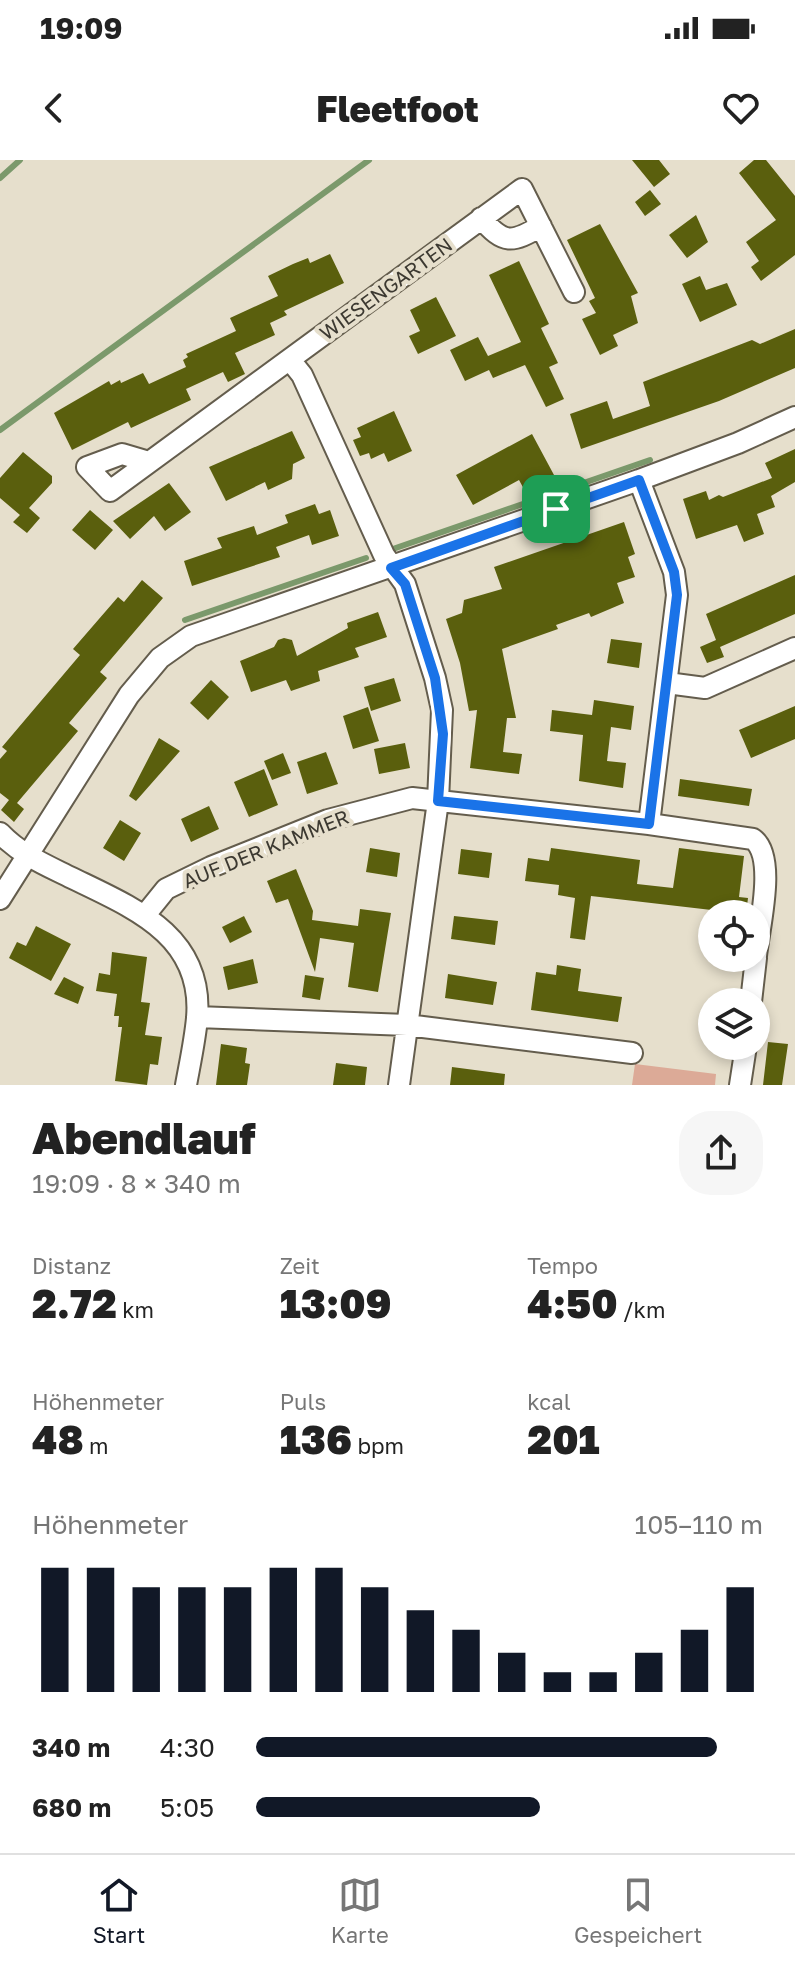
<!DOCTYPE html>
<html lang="de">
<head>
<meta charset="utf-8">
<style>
	body { margin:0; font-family:"Golos Text",sans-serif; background:#f6f6f6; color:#222; height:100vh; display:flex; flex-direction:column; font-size:30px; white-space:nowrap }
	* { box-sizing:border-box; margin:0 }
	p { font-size:26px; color:#767676 }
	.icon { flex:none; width:44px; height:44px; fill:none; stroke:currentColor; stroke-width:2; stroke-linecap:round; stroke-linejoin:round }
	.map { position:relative; height:925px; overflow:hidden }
	.details { display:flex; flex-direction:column; background:#fff; flex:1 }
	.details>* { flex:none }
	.controls { position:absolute; left:698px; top:740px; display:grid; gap:16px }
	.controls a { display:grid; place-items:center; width:72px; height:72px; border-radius:50%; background:#fff; box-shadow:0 4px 12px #0003; font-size:40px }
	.pin { position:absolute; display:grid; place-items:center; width:68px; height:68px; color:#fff; margin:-34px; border-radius:16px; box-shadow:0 4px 12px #0006 }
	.round { display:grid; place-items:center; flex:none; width:84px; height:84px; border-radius:32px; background:#f6f6f6 }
	.headline { display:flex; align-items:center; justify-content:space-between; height:136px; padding:0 32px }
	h1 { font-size:44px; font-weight:800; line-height:60px }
	.stats { display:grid; grid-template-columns:repeat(3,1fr); gap:12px; height:136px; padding:8px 32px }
	.stats div { display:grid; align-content:center }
	.stats b { font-size:40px; font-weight:800 }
	.stats small { font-size:22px; font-weight:400 }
	.stats p { font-size:22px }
	.chart { height:224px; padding:16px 32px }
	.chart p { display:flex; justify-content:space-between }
	.chart svg { width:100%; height:144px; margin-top:8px; stroke:#111827; stroke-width:6 }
	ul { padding:0 32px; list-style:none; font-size:26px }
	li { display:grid; grid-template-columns:128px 96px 1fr; align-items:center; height:60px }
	li i { height:20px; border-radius:10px; background:#111827 }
	.status { display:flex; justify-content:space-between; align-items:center; height:56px; padding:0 40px; background:#fff; direction:ltr }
	.status svg { height:22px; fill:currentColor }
	header { display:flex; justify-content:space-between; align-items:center; height:104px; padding:0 32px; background:#fff; font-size:36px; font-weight:800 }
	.menu { display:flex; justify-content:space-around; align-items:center; height:112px; border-top:2px solid #e0e0e0; background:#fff; font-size:22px; color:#767676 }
	.menu a { display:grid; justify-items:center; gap:4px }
	.menu .active { color:#111827 }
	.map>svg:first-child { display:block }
</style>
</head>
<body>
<div class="status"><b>19:09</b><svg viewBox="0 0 49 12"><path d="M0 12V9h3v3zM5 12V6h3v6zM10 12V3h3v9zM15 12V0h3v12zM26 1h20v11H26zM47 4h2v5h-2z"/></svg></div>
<header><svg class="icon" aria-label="back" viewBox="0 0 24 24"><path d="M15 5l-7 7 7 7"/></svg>Fleetfoot<svg class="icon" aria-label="heart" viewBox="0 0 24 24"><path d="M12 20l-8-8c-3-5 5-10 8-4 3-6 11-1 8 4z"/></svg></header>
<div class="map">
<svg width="795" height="925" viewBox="0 0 795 925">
	<rect width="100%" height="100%" fill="#e6dfcc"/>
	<path fill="#dcaa97" d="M635 904 716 914 715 925H632Z"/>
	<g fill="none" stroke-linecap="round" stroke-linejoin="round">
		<path stroke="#7b996b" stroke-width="6" d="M0 18 20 0
			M0 270 369 0
			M390 390 650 300
			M185 460 366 398"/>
	</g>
	<path fill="#5a5f0d" d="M632 0H659L670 14 654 27Z
		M754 0H766L795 36V95L761 121 751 107 759 101 746 82 776 60 739 13Z
		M650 30 661 44 645 56 635 42Z
		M696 55 708 82 687 98 669 75Z
		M600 64 638 133 631 136 638 163 613 175 618 186 600 195 582 159 596 153 589 141 595 138 567 80Z
		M330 94 344 123 284 151 287 155 270 163 275 175 235 193 245 214 228 222 223 212 186 229 191 240 131 268 128 262 72 290 54 253 109 221 111 225 120 220 121 223 143 213 149 224 186 207 183 200 188 197 186 194 236 171 230 158 278 136 268 116 293 104 308 98 310 103Z
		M519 101 549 164 541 168 558 203 549 207 564 239 546 247 525 205 493 218 489 210 465 221 450 190 478 177 488 196 521 182 489 115Z
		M700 116 706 130 727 123 737 145 700 162 682 124Z
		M436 137 456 176 418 194 409 176 420 171 410 150Z
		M795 169V208L719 241 581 289 570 254 607 241 613 259 650 246 643 222 752 180 760 184Z
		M394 251 412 291 388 302 384 293 371 299 369 293 360 296 353 280 361 277 357 268Z
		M292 271 305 298 293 304 292 319 268 330 265 322 226 341 209 307Z
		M532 274 554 315 525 331 519 320 473 345 456 315Z
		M795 289V322L771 336 775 347 757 354 764 374 744 382 737 365 696 379 683 339 706 331 709 340 719 335 723 337 772 318 765 303Z
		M23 292 52 316V323L29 348 40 358 27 373 13 362 20 355 0 338V318Z
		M169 323 191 352 165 371 154 356 130 379 113 361Z
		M315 344 319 354 330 350 339 376 312 385 309 375 276 387 280 397 192 426 184 401 222 388 217 378 254 366 257 375 288 363 285 355Z
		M90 350 113 370 95 390 72 370Z
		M624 362 635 394 628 397 635 417 617 423 624 443 591 457 589 453 556 465 558 469 502 489 516 558H507L503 592 522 594 519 614 470 608 477 550 469 551 460 503 446 459 462 453 464 440 502 429 494 407Z
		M795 415V454L720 487 724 497 707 503 700 487 716 480 706 454Z
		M142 420 163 438 100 512 107 518 69 563 78 571 17 643 24 649 14 662 1 650 9 640 0 633V599L7 591 2 587 80 495 73 489 118 437 124 442Z
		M378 452 387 477 355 488 359 497 318 511 320 521 291 531 286 520 251 532 240 501 274 487 278 480 284 478 292 480 297 496 348 468 347 463Z
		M611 479 642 483 639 508 607 503Z
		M394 518 401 541 371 551 364 527Z
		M211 520 229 537 208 560 190 543Z
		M594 540 634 546 631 570 611 567 607 601 626 603 623 628 579 621 583 575 550 571 552 550 592 555Z
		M795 546V579L751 598 739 570Z
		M368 547 379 581 353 589 343 556Z
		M159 578 180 591 136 641 129 636Z
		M405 583 410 608 379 614 374 589Z
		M326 592 338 624 307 634 297 602Z
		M283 593 291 613 272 620 264 601Z
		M264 609 278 645 249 657 234 622Z
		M680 619 752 629 749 646 678 636Z
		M209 646 219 669 191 682 181 659Z
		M120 660 141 673 124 701 103 688Z
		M370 688 400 693 397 717 366 712Z
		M551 688 640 700 637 724 673 728 679 688 744 696 739 737 748 738 746 754 591 736 585 780 570 778 575 738 558 735 559 725 525 721 528 698 549 701Z
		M461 689 492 693 489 718 458 714Z
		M296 709 313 751 312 760 358 766 360 749 391 753 378 832 348 827 354 783 320 778 315 812 288 739 276 743 267 721Z
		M244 756 252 772 230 783 222 767Z
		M454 756 498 761 495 785 451 779Z
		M36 766 71 784 51 821 9 798 17 782 26 786Z
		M112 792 147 797 141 842 150 843 145 875 162 877 158 905 150 904 147 925 115 921 122 867H118L119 856H114L117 834 96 831 99 813 110 815Z
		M253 799 258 823 228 830 223 807Z
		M557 805 581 809 578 831 622 837 618 862 531 850 536 812 556 815Z
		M448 814 497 822 493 845 445 838Z
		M305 815 324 818 320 840 302 837Z
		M64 817 84 827 78 844 54 834Z
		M768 882 788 884 782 925H763Z
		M221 884 247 888 245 903 250 904 247 925H216Z
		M336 903 367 907 365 925H333Z
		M452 907 505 914 504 925H450Z"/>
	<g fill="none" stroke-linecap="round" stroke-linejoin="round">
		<defs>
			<path id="street" d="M481 58C504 85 512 83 541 66
				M290 200 302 215 384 395 405 424 435 518 442 550 438 641 399 925
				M149 302 122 294 87 307 110 331 522 29 574 132
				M639 320 674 412 677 435 649 664
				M667 523 705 528 795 488
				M0 673C21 695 46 705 72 718 134 748 204 776 197 858 195 880 190 903 186 925
				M0 739 129 535 160 498 191 476 639 320 738 283 795 257
				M145 755 166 729 211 707 328 660 412 638 649 664 753 679C777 697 759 767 756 796
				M751 842 756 798
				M197 857 407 865 632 893
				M740 925 746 886"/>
		</defs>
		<use href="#street" stroke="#645d4d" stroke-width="24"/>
		<use href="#street" stroke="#fff" stroke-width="20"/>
	</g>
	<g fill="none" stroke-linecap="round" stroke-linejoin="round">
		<defs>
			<path id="route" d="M639 320 674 412 677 435 649 664 438 641 443 574 435 518 405 424 391 408Z"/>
		</defs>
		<use href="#route" stroke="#fff" stroke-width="16"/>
		<use href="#route" stroke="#1a73e8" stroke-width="10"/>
	</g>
	<g text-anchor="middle" stroke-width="8" stroke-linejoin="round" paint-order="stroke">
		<g font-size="20" fill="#3c3931" stroke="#e6dfcc">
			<text transform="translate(386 129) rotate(-36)" y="7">WIESENGARTEN</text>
			<text transform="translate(266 689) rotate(-22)" y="7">AUF DER KAMMER</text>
		</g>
	</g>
</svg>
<div class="controls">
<a><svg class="icon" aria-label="locate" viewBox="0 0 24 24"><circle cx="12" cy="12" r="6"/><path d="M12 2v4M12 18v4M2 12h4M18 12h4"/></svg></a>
<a><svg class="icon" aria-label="layers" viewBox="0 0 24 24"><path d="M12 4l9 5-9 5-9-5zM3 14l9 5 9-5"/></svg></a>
</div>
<div class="pin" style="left:556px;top:349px;background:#1e9e55"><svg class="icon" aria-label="arrive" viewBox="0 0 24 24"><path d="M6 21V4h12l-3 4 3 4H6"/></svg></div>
</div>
<section class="details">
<div class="headline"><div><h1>Abendlauf</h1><p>19:09 · 8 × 340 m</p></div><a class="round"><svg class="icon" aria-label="share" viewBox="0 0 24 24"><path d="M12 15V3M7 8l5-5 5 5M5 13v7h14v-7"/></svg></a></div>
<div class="stats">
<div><p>Distanz</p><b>2.72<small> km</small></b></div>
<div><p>Zeit</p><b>13:09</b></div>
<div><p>Tempo</p><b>4:50<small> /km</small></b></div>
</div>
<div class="stats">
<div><p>Höhenmeter</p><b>48<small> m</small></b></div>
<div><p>Puls</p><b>136<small> bpm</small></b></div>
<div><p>kcal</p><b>201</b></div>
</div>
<div class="chart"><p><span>Höhenmeter</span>105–110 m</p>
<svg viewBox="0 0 160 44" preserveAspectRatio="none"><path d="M5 44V6M15 44V6M25 44V12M35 44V12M45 44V12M55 44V6M65 44V6M75 44V12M85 44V19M95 44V25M105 44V32M115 44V38M125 44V38M135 44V32M145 44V25M155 44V12"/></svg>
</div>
<ul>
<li><b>340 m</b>4:30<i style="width:91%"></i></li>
<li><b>680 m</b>5:05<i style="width:56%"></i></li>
</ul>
</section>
<nav class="menu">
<a class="active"><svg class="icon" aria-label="home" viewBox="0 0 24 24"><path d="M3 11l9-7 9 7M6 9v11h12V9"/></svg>Start</a>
<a><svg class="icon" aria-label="map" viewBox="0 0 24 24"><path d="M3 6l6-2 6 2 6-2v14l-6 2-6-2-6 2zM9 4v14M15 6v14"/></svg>Karte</a>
<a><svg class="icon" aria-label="saved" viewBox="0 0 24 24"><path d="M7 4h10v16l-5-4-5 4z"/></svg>Gespeichert</a>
</nav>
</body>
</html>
